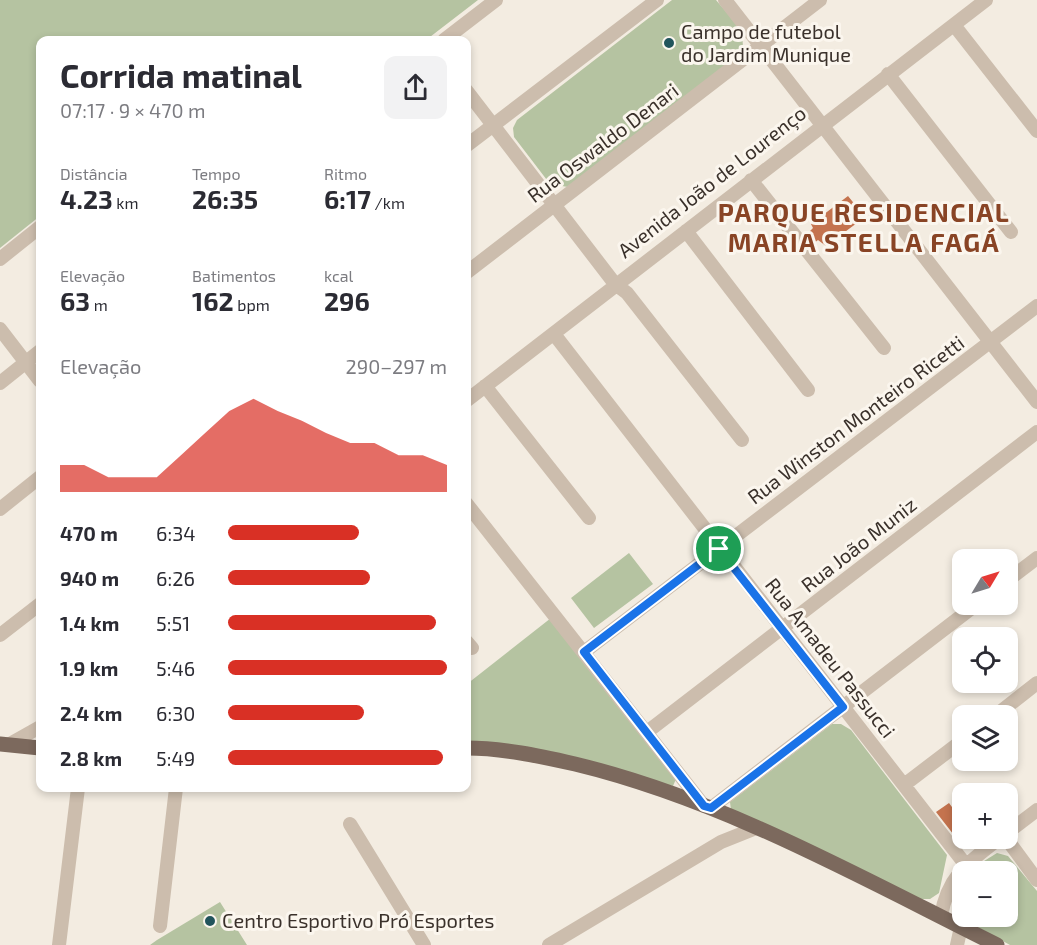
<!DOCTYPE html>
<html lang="pt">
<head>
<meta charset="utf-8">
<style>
	body { margin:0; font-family:"Exo 2",sans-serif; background:#f2f2f3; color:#2b2b33; height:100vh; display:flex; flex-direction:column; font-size:22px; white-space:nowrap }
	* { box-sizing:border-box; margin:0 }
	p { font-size:20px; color:#7c7c81 }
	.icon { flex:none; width:33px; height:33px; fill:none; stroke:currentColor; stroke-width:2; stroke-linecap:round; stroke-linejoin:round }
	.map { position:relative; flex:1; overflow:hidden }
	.drawer { position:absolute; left:36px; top:36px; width:435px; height:756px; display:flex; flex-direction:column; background:#fff; border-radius:12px; box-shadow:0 3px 9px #0003 }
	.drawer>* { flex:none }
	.needle { width:39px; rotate:52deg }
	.controls { position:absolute; left:952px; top:549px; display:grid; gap:12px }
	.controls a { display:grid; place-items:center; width:66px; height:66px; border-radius:12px; background:#fff; box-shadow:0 3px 9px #0003; font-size:30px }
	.pin { position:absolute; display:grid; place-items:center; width:51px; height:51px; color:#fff; margin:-26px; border:3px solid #fff; border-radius:50%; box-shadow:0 2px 6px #0007 }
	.round { display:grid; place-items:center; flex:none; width:63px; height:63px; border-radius:12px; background:#f2f2f3 }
	.summary { display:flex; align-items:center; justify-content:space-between; height:102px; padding:0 24px }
	h1 { font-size:33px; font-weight:700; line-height:45px }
	.figures { display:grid; grid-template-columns:repeat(3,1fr); gap:9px; height:102px; padding:6px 24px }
	.figures div { display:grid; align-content:center }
	.figures b { font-size:26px; font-weight:700 }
	.figures small { font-size:16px; font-weight:400 }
	.figures p { font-size:16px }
	.chart { height:168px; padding:12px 24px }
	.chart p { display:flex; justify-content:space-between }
	.chart svg { width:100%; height:108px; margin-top:6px; fill:#d93025; opacity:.7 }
	ul { padding:0 24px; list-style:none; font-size:20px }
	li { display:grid; grid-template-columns:96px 72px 1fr; align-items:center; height:45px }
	li i { height:15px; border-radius:8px; background:#d93025 }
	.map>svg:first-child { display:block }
</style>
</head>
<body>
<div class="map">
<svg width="1037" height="945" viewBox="0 0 1037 945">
	<rect width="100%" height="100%" fill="#f3ece1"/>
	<path fill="#b5c3a1" d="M0 0H478L426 40H40V216L0 248Z
		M672 0H716C729 16 749 32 741 54L568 187 550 184 514 137 513 128 517 120Z
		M629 553 653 584 594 628 571 598Z
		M551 618 676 779 673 786 467 744V684Z
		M832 724H841L851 730 947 855 939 893 930 899H919L731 810 730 802Z
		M997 853 1008 856 1037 891V945H1010L952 913V905L963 877V916H1008V872L968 871Z
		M220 902 247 945H150L157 940Z"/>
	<path fill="#c4734e" d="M848 196 865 217 826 246 818 240 814 243 807 234 813 228 811 224Z
		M949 803 963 822V836L957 839 936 812Z"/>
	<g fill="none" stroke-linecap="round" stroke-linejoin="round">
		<path stroke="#ccbdad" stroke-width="14" d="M725 0 1037 402
			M954 25 1037 131
			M444 40 496 0
			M888 74 1011 232
			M466 90 615 284 627 293 742 440
			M466 146 657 0
			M751 180 884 348
			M686 231 808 390
			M0 259 40 227
			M466 273 820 0
			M0 329 40 381
			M554 334 965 864
			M0 383 40 351
			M485 386 589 518
			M466 401 986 0
			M466 503 704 806
			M0 509 40 477
			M1008 580 1037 558
			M0 635 40 604
			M466 641 472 648
			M584 652 1037 306
			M995 716 1037 683
			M647 732 1037 432
			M8 745 40 727
			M904 785 963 740
			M711 808 977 604
			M350 824 424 945
			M1008 832 1037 810
			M1006 838 1037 880
			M941 916C948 875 969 862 1000 838
			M160 926 176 788
			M59 945 78 788
			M549 945 721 842 756 828
			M957 945 961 927"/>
		<path stroke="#7c695d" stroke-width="15" d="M0 744 40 748
			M466 748C503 748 539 756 575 764 724 800 860 877 997 945"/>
	</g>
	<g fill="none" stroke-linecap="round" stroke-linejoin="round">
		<defs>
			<path id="route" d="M719 549 843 707 711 808 704 806 584 652Z"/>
		</defs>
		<use href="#route" stroke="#fff" stroke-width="12"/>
		<use href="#route" stroke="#1a73e8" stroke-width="8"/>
	</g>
	<g fill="#21545c" stroke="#fbf6ee" stroke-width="2">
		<circle cx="669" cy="43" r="6"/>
		<circle cx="210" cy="921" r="6"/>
	</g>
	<g text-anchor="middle" stroke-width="6" stroke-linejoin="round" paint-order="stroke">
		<g font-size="20" fill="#3a312b" stroke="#fbf6ee" text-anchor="start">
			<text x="681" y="39">Campo de futebol<tspan x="681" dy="23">do Jardim Munique</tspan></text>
			<text x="222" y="928">Centro Esportivo Pró Esportes</text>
		</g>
		<g font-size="20" fill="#3a312b" stroke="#fbf6ee">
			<text transform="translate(603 143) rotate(-37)" y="7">Rua Oswaldo Denari</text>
			<text transform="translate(712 182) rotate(-38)" y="7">Avenida João de Lourenço</text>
			<text transform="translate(856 420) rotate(-37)" y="7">Rua Winston Monteiro Ricetti</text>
			<text transform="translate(859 545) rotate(-38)" y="7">Rua João Muniz</text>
			<text transform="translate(830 658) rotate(52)" y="7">Rua Amadeu Passucci</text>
		</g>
		<g font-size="26" font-weight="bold" letter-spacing="1.5" fill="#894425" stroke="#fbf6ee">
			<text x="864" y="222">PARQUE RESIDENCIAL<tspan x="864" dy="30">MARIA STELLA FAGÁ</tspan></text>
		</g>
	</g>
</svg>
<div class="controls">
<a><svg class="needle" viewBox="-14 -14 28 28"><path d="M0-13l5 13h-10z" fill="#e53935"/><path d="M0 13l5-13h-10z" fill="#7c7c81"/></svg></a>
<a><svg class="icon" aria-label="locate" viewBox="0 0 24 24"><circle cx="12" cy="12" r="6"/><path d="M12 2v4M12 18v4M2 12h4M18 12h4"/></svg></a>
<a><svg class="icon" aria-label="layers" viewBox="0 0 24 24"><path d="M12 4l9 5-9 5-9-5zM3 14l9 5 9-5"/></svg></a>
<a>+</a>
<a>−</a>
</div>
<div class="pin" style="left:719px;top:549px;background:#1e9e55"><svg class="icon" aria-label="arrive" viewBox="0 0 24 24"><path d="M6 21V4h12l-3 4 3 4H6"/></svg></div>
<section class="drawer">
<div class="summary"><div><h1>Corrida matinal</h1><p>07:17 · 9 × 470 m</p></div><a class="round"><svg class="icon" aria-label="share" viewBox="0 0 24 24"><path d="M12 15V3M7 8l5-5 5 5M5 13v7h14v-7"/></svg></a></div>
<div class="figures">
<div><p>Distância</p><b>4.23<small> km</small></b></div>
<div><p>Tempo</p><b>26:35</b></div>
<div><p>Ritmo</p><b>6:17<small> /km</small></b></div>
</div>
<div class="figures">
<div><p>Elevação</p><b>63<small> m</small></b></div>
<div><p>Batimentos</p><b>162<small> bpm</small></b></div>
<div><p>kcal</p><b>296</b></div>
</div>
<div class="chart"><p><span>Elevação</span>290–297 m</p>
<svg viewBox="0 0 160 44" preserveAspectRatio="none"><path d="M0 44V33L10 33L20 38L30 38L40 38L50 29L60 20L70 11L80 6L90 11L100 15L110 20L120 24L130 24L140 29L150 29L160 33V44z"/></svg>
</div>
<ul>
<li><b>470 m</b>6:34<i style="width:60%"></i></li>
<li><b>940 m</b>6:26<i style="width:65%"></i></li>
<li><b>1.4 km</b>5:51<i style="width:95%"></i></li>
<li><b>1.9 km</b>5:46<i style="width:100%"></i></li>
<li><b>2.4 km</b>6:30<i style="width:62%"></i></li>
<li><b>2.8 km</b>5:49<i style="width:98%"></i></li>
</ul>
</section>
</div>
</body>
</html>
